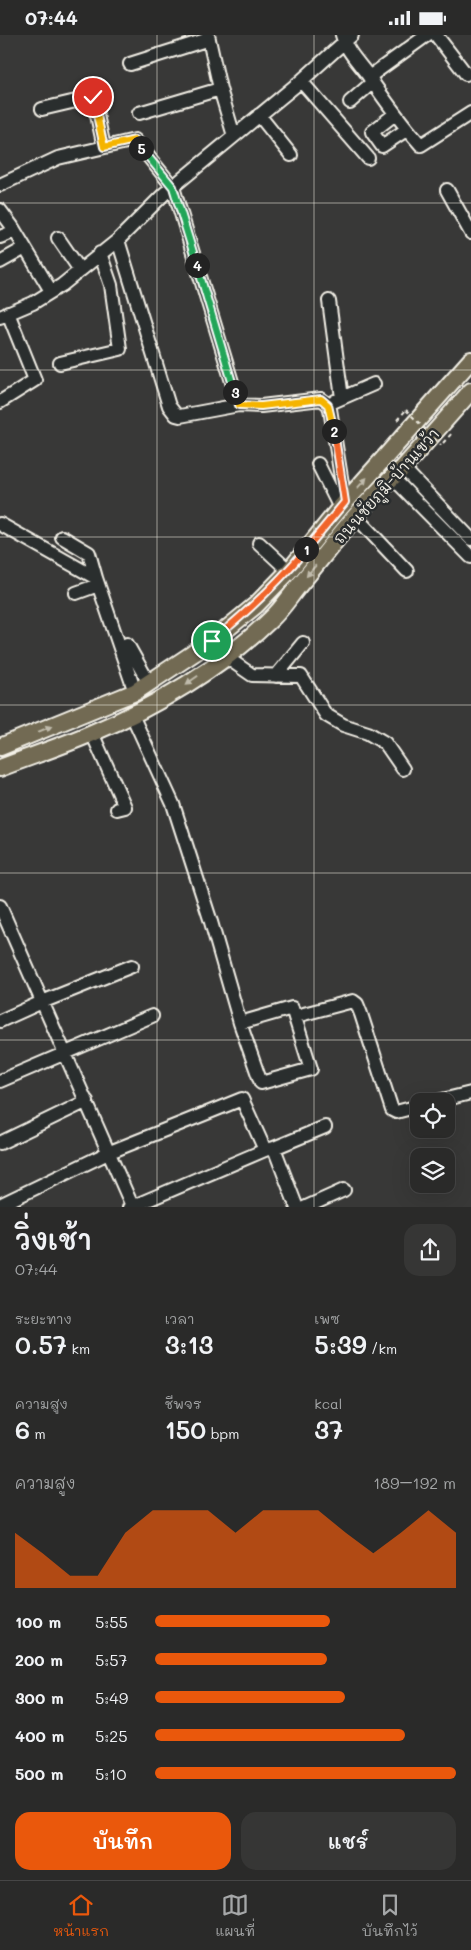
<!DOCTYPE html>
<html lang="th">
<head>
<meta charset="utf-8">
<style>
	body { margin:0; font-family:Mali,"Playpen Sans Thai",sans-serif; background:#363635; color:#f1f3f6; height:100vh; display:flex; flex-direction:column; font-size:19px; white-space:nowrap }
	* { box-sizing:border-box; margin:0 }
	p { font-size:16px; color:#a5a7a8 }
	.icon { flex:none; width:28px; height:28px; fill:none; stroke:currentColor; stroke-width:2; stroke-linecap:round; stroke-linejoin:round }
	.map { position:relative; height:1172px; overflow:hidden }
	.panel { display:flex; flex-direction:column; background:#2a2a29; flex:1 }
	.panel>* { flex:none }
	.fabs { position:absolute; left:410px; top:1058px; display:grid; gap:10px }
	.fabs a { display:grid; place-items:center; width:45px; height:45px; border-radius:10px; background:#2a2a29; box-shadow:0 5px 20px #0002,0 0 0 1px #464646; font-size:25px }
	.pin { position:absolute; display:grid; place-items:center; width:42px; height:42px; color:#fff; margin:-21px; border:2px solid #fff; border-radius:50%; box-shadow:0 1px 5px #0007 }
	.km { position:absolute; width:25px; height:25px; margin:-12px; border-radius:50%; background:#222; color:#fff; font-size:14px; line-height:25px; text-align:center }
	.round { display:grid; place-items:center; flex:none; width:52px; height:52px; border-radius:15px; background:#363635 }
	.overview { display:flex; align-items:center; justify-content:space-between; height:85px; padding:0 15px }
	h1 { font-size:28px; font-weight:600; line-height:38px }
	.metrics { display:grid; grid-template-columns:repeat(3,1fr); gap:8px; height:85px; padding:5px 15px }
	.metrics div { display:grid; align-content:center }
	.metrics b { font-size:25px; font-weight:600 }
	.metrics small { font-size:14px; font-weight:400 }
	.metrics p { font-size:14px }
	.chart { height:140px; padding:10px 15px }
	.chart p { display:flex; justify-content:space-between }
	.chart svg { width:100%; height:90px; margin-top:5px; fill:#ea580c; opacity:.7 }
	.cta { display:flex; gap:10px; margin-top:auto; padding:10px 15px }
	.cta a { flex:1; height:58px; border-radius:15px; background:#ea580c; color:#fff; font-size:20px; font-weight:600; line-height:58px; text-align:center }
	.cta a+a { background:#363635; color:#f1f3f6 }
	ul { padding:0 15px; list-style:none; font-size:16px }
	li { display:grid; grid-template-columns:80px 60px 1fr; align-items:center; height:38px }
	li i { height:12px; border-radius:6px; background:#ea580c }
	.status { display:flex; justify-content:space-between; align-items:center; height:35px; padding:0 25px; background:#2a2a29; direction:ltr }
	.status svg { height:14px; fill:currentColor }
	.menu { display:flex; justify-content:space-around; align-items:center; height:70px; border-top:1px solid #464646; background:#2a2a29; font-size:14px; color:#a5a7a8 }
	.menu a { display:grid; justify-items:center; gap:2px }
	.menu .selected { color:#ea580c }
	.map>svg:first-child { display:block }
</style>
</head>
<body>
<div class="status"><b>07:44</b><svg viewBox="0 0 49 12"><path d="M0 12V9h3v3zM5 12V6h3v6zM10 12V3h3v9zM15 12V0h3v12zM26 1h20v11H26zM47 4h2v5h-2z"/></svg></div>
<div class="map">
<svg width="471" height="1173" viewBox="0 0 471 1173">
	<rect width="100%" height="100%" fill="#383837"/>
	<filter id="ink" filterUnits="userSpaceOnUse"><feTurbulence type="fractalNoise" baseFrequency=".02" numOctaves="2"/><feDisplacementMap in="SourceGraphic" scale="10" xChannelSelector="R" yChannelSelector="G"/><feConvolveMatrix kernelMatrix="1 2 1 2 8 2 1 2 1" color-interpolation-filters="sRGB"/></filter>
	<g filter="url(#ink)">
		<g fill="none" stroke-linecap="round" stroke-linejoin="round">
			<defs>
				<path id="minor" d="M208 0 220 54 234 101
					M342 0C346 15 358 27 367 39 384 64 401 88 421 110L471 78
					M436 0 466 39
					M130 29 209 4
					M369 42 427 0
					M301 46 368 123
					M350 67 373 47
					M42 74 93 62 104 112
					M139 78 220 54
					M395 79 372 97 382 111 406 95
					M259 80 291 120
					M0 150 58 123 135 105 173 152 239 370
					M447 155 471 198
					M0 175 12 191 51 256
					M0 202 15 196
					M58 203 80 235
					M118 205 169 371 176 380 180 381 239 370 261 371 321 364 328 369 330 374 345 467
					M0 227 25 213
					M329 266 342 363
					M0 282 33 268 62 250 118 205 164 159 301 46 352 0
					M60 328 120 314 111 250 100 218
					M335 366 374 349
					M0 367 35 345 8 278
					M318 429 340 473
					M403 433 471 504
					M392 442 471 522
					M356 482 407 536
					M0 489 96 543 135 657
					M62 502 89 518 96 543
					M259 508 289 536
					M76 558 98 550
					M127 609 149 648
					M226 622 252 640 301 641 326 680 343 690 368 698 385 708 403 734
					M276 641 303 608
					M132 680 173 769 211 887 240 988 261 1048 311 1034 292 973 240 988
					M92 698 125 772 117 774
					M0 871 133 1173
					M296 981 353 966 357 969 361 979 392 1075 396 1077 419 1071
					M0 986 42 967 132 931
					M0 1046 152 981
					M438 1066 471 1058
					M0 1108 87 1066
					M274 1113 297 1173
					M0 1170 110 1117 242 1064 265 1115
					M129 1173 265 1115 274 1113 325 1092
					M304 1173 344 1155"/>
				<path id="major" d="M0 712 135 657 212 606 256 570 289 536 340 473 471 325
					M0 733C31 721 62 711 92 698 155 672 222 632 271 584 282 574 290 561 300 549 333 510 364 466 403 433L471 356"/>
			</defs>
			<use href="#minor" stroke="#f4f1e8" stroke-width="16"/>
			<use href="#major" stroke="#f4f1e8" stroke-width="20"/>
			<path stroke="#f4f1e8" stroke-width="2" stroke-dasharray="4 4" stroke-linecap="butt" d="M397 385 406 375
				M443 408 453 397"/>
			<use href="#minor" stroke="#2a2d2e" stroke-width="12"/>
			<use href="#major" stroke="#726b52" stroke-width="16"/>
			<path stroke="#f4f1e8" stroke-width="2" stroke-dasharray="4 4" stroke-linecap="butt" d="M406 375 441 410"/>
		</g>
		<defs><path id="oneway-solid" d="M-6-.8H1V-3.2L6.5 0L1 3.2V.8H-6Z" transform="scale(1.25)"/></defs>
		<g fill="#c0bbac">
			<use href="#oneway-solid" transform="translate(362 448) rotate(-48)"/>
			<use href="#oneway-solid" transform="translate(311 536) rotate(130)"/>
			<use href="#oneway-solid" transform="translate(192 645) rotate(145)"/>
			<use href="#oneway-solid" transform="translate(45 694) rotate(-22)"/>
		</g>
	</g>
	<g fill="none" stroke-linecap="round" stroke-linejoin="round" filter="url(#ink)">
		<defs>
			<path id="split-1" d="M212 606C246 578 278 549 306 514"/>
			<path id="split-2" d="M306 514 345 467 334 396"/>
			<path id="split-3" d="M235 357 239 370 261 371 321 364 328 370 334 396"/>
			<path id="split-4" d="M197 230 235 357"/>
			<path id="split-5" d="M141 113 173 152 197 230"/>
			<path id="split-6" d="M93 62 104 112 135 105 141 113"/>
		</defs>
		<use href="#split-1" stroke="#fff" stroke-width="10"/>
		<use href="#split-2" stroke="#fff" stroke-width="10"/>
		<use href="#split-3" stroke="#fff" stroke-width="10"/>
		<use href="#split-4" stroke="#fff" stroke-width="10"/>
		<use href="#split-5" stroke="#fff" stroke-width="10"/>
		<use href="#split-6" stroke="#fff" stroke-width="10"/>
		<use href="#split-1" stroke="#f0652b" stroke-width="6"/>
		<use href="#split-2" stroke="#f0652b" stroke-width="6"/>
		<use href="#split-3" stroke="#f5b400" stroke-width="6"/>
		<use href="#split-4" stroke="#22a559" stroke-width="6"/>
		<use href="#split-5" stroke="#22a559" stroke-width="6"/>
		<use href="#split-6" stroke="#f5b400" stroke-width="6"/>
	</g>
	<path fill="none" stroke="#f4f1e8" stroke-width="1" stroke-opacity="0.55" d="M157 0V1173M314 0V1173M0 168H471M0 335H471M0 502H471M0 670H471M0 838H471M0 1005H471"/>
	<g text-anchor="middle" stroke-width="5" stroke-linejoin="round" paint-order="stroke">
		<g font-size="16" fill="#f4f1e8" stroke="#2a2d2e">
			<text transform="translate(386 451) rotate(-48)" y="6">ถนนชัยภูมิ-บ้านเขว้า</text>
		</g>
	</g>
</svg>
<div class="fabs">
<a><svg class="icon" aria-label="locate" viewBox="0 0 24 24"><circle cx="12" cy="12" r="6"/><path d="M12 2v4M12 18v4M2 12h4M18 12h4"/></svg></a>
<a><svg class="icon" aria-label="layers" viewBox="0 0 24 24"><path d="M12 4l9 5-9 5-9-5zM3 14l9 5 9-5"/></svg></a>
</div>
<div class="pin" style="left:212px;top:606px;background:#1e9e55"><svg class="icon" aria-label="arrive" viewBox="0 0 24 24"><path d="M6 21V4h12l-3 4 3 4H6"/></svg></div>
<div class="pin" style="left:93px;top:62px;background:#d93025"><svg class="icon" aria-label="check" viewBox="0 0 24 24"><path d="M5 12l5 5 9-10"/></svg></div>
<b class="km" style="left:306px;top:514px">1</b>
<b class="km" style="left:334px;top:396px">2</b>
<b class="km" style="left:235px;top:357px">3</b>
<b class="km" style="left:197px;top:230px">4</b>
<b class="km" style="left:141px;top:113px">5</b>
</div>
<section class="panel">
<div class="overview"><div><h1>วิ่งเช้า</h1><p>07:44</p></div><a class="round"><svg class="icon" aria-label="share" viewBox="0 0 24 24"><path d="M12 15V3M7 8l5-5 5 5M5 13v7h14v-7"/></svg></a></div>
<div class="metrics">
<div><p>ระยะทาง</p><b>0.57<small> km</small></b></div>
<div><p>เวลา</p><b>3:13</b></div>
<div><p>เพซ</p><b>5:39<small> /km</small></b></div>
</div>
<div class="metrics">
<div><p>ความสูง</p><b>6<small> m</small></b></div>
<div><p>ชีพจร</p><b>150<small> bpm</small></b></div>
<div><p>kcal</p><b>37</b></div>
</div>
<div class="chart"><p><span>ความสูง</span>189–192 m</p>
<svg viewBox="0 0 160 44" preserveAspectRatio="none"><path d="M0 44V17L10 27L20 38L30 38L40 17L50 6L60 6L70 6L80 17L90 6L100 6L110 6L120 17L130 27L140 17L150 6L160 17V44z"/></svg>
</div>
<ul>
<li><b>100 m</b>5:55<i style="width:58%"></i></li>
<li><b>200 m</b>5:57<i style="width:57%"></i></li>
<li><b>300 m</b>5:49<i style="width:63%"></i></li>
<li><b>400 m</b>5:25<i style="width:83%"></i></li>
<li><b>500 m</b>5:10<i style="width:100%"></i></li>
</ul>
<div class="cta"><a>บันทึก</a><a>แชร์</a></div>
</section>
<nav class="menu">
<a class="selected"><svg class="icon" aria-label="home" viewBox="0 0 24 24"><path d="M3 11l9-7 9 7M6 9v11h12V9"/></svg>หน้าแรก</a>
<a><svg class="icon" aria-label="map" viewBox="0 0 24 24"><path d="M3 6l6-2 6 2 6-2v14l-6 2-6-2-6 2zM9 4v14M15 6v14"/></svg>แผนที่</a>
<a><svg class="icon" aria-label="saved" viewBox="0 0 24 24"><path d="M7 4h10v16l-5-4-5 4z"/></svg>บันทึกไว้</a>
</nav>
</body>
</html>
